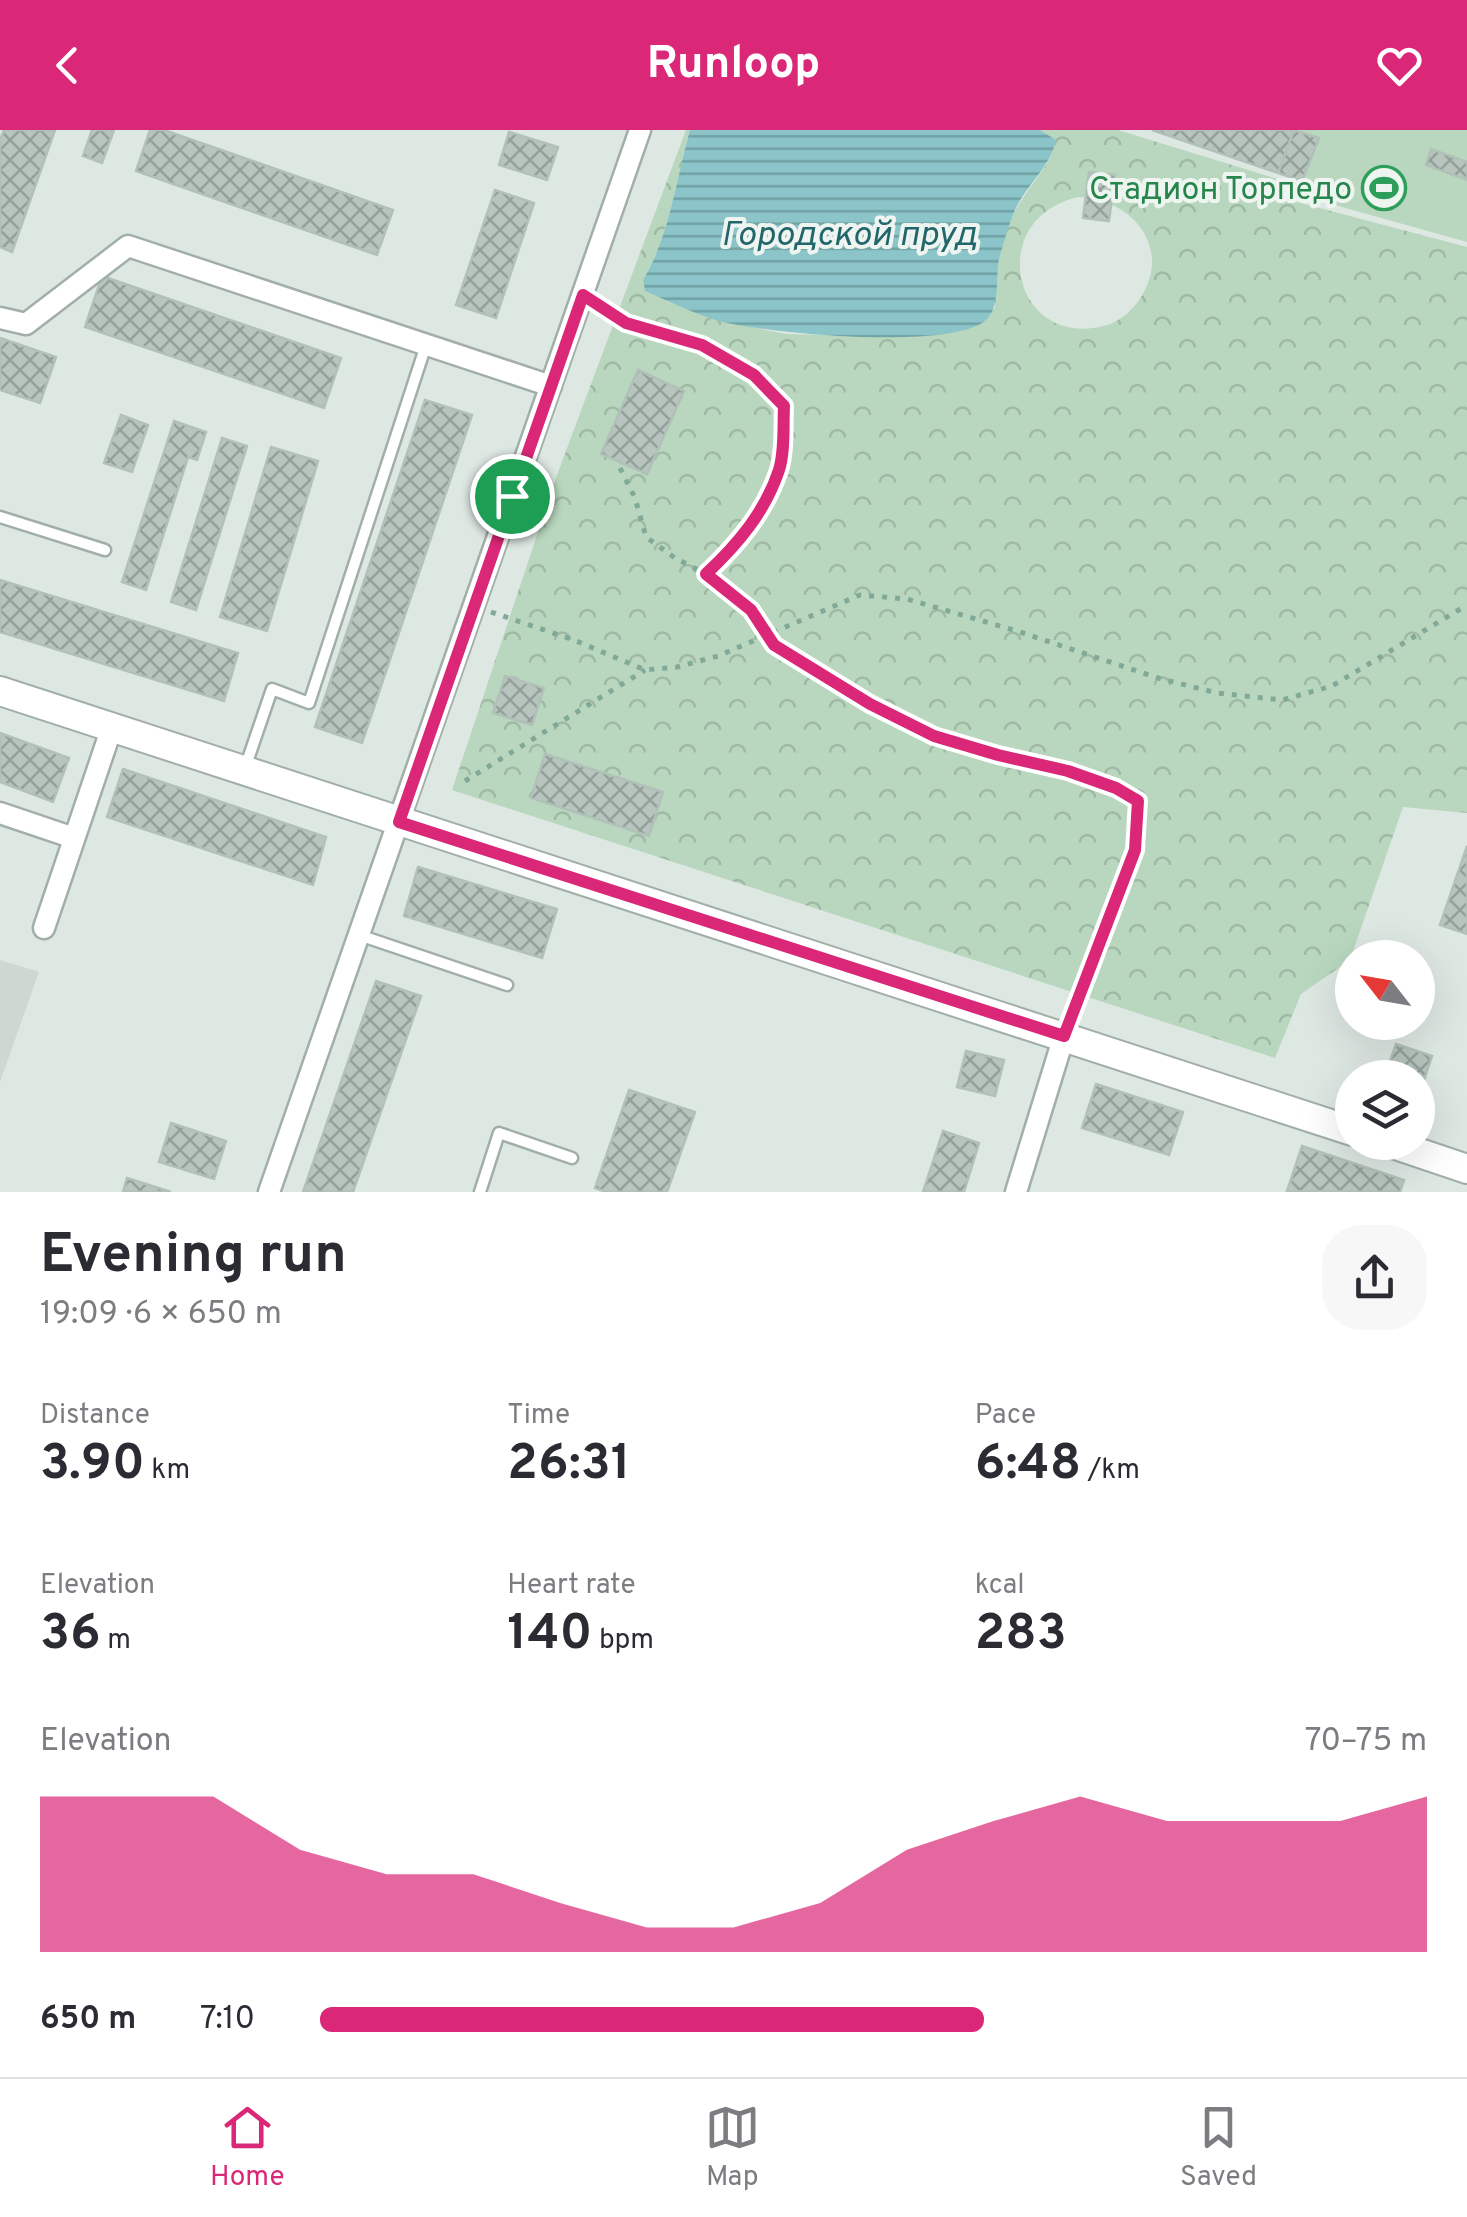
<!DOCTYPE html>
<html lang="en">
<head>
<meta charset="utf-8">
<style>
	body { margin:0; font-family:Overpass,sans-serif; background:#f7f7f7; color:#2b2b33; height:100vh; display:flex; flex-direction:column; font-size:38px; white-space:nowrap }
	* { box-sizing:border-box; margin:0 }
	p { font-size:32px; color:#7c7c81 }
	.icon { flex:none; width:55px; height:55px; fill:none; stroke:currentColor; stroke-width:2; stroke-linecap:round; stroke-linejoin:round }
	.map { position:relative; height:1062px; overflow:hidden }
	.panel { display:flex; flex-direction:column; background:#fff; flex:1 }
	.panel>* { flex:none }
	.needle { width:65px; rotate:301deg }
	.tools { position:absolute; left:1335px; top:810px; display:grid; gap:20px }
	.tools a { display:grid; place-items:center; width:100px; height:100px; border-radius:50%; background:#fff; box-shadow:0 10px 40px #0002; font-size:50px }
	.pin { position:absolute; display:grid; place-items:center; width:85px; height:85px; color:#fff; margin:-42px; border:5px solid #fff; border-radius:50%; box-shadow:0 2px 10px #0007 }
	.round { display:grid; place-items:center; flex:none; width:105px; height:105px; border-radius:40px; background:#f7f7f7 }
	.head { display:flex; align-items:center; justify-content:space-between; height:170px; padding:0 40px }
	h1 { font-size:55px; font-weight:700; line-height:75px }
	.figures { display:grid; grid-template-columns:repeat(3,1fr); gap:15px; height:170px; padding:10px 40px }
	.figures div { display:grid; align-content:center }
	.figures b { font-size:50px; font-weight:700 }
	.figures small { font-size:28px; font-weight:400 }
	.figures p { font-size:28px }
	.chart { height:280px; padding:20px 40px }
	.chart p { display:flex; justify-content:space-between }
	.chart svg { width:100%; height:180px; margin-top:10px; fill:#db2777; opacity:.7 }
	ul { padding:0 40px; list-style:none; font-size:32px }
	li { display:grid; grid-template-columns:160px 120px 1fr; align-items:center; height:75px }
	li i { height:25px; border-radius:12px; background:#db2777 }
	header { display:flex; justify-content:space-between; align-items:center; height:130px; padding:0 40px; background:#db2777; color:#fff; font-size:45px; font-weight:700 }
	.dock { display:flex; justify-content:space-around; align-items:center; height:140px; border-top:2px solid #e1e1e2; background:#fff; font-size:28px; color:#7c7c81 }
	.dock a { display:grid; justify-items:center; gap:5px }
	.dock .active { color:#db2777 }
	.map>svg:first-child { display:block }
</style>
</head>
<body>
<header><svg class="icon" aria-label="back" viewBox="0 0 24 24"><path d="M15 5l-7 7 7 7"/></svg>Runloop<svg class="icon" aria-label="heart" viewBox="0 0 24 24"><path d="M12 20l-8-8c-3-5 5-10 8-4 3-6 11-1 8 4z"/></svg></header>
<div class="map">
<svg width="1467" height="1062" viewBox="0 0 1467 1062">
	<defs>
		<pattern id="park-crowns" width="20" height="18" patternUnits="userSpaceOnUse" patternTransform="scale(2.5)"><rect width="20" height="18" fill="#b9d7be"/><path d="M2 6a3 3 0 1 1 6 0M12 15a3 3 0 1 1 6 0" fill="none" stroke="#9fb9a4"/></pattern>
		<pattern id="water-rules" width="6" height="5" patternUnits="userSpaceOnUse" patternTransform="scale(2.5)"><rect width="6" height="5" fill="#8bc5c9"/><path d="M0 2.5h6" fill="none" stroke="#71a1a4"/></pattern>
		<pattern id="building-cross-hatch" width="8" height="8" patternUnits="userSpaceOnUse" patternTransform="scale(2.5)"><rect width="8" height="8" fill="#b7c5be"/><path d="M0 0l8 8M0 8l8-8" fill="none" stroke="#94a19b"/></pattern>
	</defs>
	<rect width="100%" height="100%" fill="#dee8e3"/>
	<path fill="#ccd8d1" d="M0 830 39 842 0 952Z"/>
	<path fill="url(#park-crowns)" fill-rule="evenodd" d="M686 0H690C676 49 670 105 643 150L645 161 721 191 786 204 870 206 961 201 995 178C994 143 1001 101 1021 71 1034 50 1051 35 1055 10L1040 0H1118L1294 54 1293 71 1467 117V683L1403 677 1350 830 1301 864 1275 928 452 660 557 345ZM1078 67C1130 68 1173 116 1141 167 1132 182 1117 194 1099 197 1012 215 985 89 1078 67Z"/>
	<path fill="#b9d7be" d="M1152 0H1467V112L1299 65 1302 51Z"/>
	<path fill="url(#water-rules)" d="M690 0H1040L1056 10C1050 36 1031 51 1018 74 1010 89 1005 109 1000 125 994 145 1002 175 986 190 952 221 769 203 723 192 696 185 671 172 645 161L643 150C670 105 676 49 690 0Z"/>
	<path fill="url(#building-cross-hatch)" stroke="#b1c1b9" stroke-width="2.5" d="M4 0H55L12 122 0 117V10Z
		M92 0H114L102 33 83 26Z
		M150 0H164L393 80 377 125 136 41Z
		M1152 0H1294L1278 43Z
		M1294 0 1319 8 1302 51 1278 43Z
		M509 2 558 17 547 50 499 35Z
		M1431 19 1467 32V50L1426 35Z
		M1089 42 1115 45 1109 91 1083 88Z
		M495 60 534 73 496 188 456 175Z
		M102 146 341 228 324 278 85 197Z
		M0 208 56 227 40 273 0 260Z
		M638 240 684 261 647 344 601 324Z
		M425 270 472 285 362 613 315 597Z
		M121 285 148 295 132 342 104 333Z
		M174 291 206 302 197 330 188 327 146 460 122 452Z
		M222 308 247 316 196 480 171 472Z
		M271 317 318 331 267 501 220 487Z
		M0 450 238 523 224 571 0 502Z
		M505 546 544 558 532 595 493 583Z
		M0 603 69 628 53 672 0 652Z
		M545 624 663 662 649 706 531 668Z
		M123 639 326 707 313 755 107 687Z
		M1467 716V804L1440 795Z
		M418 737 557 779 542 828 404 786Z
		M376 851 421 866 353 1062H303Z
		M1396 914 1432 926 1419 965 1418 948H1384Z
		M966 921 1004 930 995 966 957 957Z
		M1096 954 1183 982 1169 1025 1082 998Z
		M629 960 695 982 667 1062H606L595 1058Z
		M171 993 226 1011 214 1049 159 1032Z
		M943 1001 979 1013 964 1062H923Z
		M1302 1016 1404 1050 1400 1062 1287 1061Z
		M127 1048 171 1062H123Z"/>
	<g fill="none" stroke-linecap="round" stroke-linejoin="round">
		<defs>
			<path id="service" d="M0 387 105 420
				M245 638 272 559 309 573 426 215
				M359 805 507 855
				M480 1062 499 1003 572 1028"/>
			<path id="minor" d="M0 188 26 194 128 116 551 256
				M0 683 74 708
				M44 798 112 597
				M269 1062 640 0
				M1016 1062 1064 906"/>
			<path id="tertiary" d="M0 561 1352 1001
				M1387 1012 1467 1039"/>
		</defs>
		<use href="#service" stroke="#a2afa9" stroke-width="15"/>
		<use href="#minor" stroke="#a2afa9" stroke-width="25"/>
		<use href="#tertiary" stroke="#a2afa9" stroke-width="32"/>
		<path stroke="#81a998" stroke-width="5" stroke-dasharray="5 8" stroke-linecap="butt" d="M602 177C638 200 668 200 703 216 735 230 760 251 785 276 783 295 785 321 779 340 765 382 738 414 706 444
			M620 338 635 368 646 407 675 428 712 447 751 480 773 515 870 574 934 606 998 625 1068 641 1139 671 1135 720 1074 885
			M491 482 574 510 645 540 677 537 718 526 860 465 907 469 1017 501 1158 548 1217 563 1282 570 1332 556 1467 475
			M465 651 645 540"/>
		<use href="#service" stroke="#fff" stroke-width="10"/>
		<use href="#minor" stroke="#fff" stroke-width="20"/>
		<use href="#tertiary" stroke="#fff" stroke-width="28"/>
	</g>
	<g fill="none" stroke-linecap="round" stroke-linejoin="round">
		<defs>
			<path id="route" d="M583 165 626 193 702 215 754 245 784 276C783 295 785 321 779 340 765 382 738 414 706 444L751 480 774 515 870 574 934 606 998 625 1068 641 1116 658 1138 671 1135 720 1064 906 399 692Z"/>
		</defs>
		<use href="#route" stroke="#fff" stroke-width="20"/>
		<use href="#route" stroke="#db2777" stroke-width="12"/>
	</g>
	<defs>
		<symbol id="stadium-ring" viewBox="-11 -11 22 22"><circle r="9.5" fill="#eef5f1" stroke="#2e9e5b" stroke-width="1.5"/><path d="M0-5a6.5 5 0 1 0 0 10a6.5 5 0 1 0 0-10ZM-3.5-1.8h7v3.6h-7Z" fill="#2e9e5b"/></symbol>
	</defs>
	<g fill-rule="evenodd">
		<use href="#stadium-ring" x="1359" y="33" width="50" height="50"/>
	</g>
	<g text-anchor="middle" stroke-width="8" stroke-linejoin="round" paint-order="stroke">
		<g font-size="32" fill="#27864d" stroke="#eef5f1" text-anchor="end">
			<text x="1352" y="69">Стадион Торпедо</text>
		</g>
		<g font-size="35" font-style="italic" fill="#22666b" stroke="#eef5f1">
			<text x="849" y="115">Городской пруд</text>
		</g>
	</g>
</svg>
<div class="tools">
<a><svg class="needle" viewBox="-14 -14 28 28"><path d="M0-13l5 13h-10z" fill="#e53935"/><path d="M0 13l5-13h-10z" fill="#7c7c81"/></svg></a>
<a><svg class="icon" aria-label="layers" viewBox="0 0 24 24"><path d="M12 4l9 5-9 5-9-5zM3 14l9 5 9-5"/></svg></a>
</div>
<div class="pin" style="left:512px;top:366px;background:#1e9e55"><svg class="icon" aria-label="arrive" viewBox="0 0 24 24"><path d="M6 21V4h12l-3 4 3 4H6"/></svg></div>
</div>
<section class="panel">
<div class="head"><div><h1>Evening run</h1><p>19:09 · 6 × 650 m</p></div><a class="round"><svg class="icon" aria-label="share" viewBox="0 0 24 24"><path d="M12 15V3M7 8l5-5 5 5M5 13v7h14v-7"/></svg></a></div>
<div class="figures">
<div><p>Distance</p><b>3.90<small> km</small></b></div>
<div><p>Time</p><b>26:31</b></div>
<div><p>Pace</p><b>6:48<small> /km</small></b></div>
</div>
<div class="figures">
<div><p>Elevation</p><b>36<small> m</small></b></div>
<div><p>Heart rate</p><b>140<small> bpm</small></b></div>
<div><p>kcal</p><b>283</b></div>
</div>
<div class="chart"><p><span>Elevation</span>70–75 m</p>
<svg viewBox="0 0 160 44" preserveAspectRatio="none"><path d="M0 44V6L10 6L20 6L30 19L40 25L50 25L60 32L70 38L80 38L90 32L100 19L110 12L120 6L130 12L140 12L150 12L160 6V44z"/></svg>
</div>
<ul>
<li><b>650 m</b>7:10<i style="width:60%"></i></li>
</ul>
</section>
<nav class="dock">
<a class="active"><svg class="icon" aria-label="home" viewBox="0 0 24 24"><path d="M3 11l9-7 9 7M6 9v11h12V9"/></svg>Home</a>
<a><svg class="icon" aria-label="map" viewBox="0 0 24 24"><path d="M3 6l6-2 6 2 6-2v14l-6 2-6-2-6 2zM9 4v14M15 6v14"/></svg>Map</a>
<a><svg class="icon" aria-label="saved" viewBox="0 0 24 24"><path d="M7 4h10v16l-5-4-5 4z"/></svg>Saved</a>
</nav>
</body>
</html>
